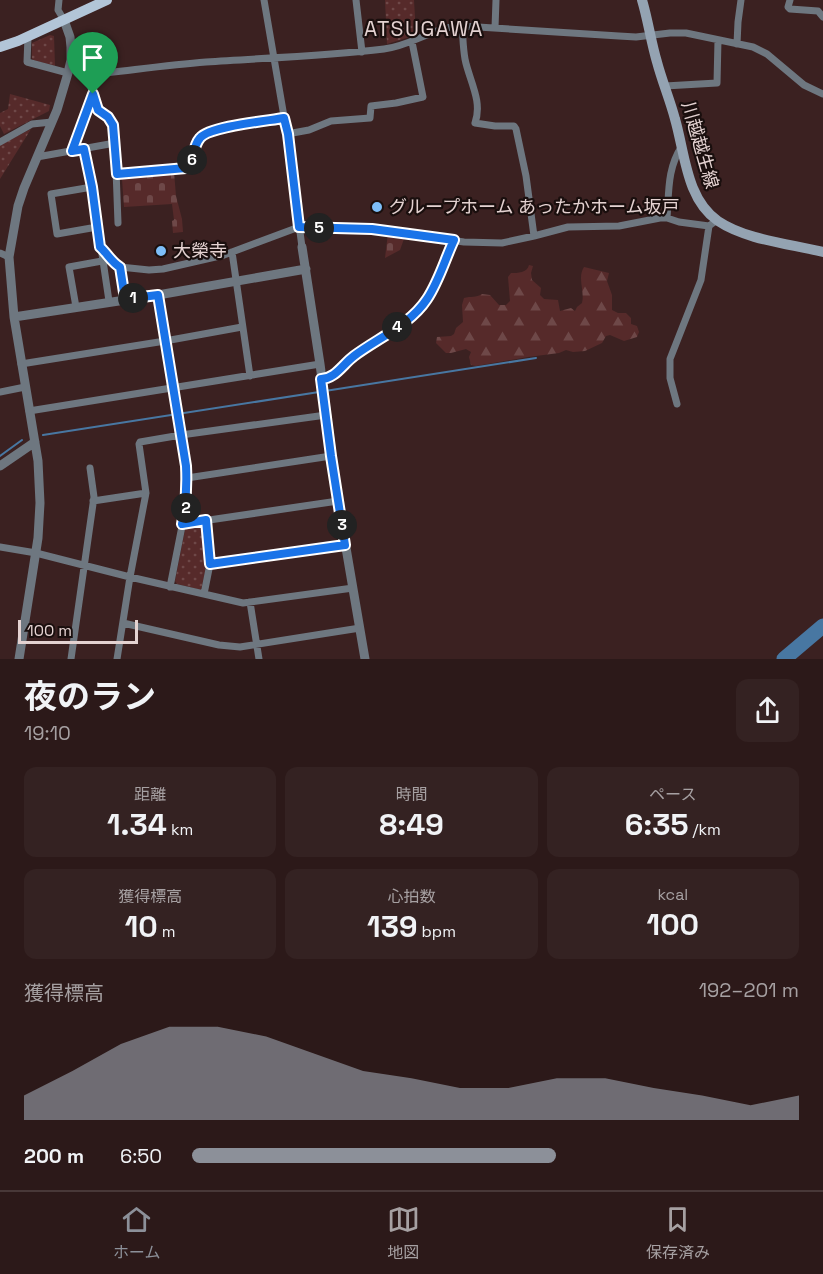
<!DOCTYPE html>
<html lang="ja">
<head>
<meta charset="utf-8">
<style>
	body { margin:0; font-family:"Space Grotesk","Noto Sans JP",sans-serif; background:#342222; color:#f1f3f6; height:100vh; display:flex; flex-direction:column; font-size:22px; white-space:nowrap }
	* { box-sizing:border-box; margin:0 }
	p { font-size:20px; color:#a6a0a2 }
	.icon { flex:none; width:33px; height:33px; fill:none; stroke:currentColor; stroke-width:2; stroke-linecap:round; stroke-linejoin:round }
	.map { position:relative; height:659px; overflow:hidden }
	.sheet { display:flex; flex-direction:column; background:#2c1919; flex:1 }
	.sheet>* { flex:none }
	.scale { position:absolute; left:18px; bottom:15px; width:120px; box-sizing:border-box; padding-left:6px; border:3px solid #e4d2d1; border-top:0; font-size:16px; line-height:21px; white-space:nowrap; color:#e4d2d1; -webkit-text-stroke:4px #1a0f0e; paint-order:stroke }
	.pin { position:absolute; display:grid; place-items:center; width:51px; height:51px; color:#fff; margin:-62px -26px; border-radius:50% 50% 50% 0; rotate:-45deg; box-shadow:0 0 6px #0007 }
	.pin .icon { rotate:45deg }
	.km { position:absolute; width:30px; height:30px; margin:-15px; border-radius:50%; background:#222; color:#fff; font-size:16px; line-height:30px; text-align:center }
	.round { display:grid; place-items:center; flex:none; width:63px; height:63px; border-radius:12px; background:#342222 }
	.summary { display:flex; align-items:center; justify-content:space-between; height:102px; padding:0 24px }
	h1 { font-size:33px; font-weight:700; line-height:45px }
	.figures { display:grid; grid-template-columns:repeat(3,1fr); gap:9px; height:102px; padding:6px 24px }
	.figures div { display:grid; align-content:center; border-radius:12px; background:#342222; text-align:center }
	.figures b { font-size:30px; font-weight:700 }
	.figures small { font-size:16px; font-weight:400 }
	.figures p { font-size:16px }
	.chart { height:168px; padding:12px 24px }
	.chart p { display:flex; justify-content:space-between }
	.chart svg { width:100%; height:108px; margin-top:6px; fill:#8c9099; opacity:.7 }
	ul { padding:0 24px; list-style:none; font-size:20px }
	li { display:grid; grid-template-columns:96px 72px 1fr; align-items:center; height:45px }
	li i { height:15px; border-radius:8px; background:#8c9099 }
	.tab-bar { display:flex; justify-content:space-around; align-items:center; height:84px; border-top:2px solid #483838; background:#2c1919; font-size:16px; color:#a6a0a2 }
	.tab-bar a { display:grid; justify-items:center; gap:3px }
	.tab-bar .selected { color:#8c9099 }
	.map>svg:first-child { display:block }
</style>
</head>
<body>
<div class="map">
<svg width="823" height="659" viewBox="0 0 823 659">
	<defs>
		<pattern id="forest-firs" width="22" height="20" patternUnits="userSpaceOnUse" patternTransform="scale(1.5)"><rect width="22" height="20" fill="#562a2a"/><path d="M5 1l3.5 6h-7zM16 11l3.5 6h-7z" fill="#6e4848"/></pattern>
		<pattern id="cemetery-stones" width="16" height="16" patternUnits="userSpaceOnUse" patternTransform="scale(1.5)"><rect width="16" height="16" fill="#562a2a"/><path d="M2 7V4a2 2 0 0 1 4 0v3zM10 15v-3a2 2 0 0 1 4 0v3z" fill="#6e4848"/></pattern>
		<pattern id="park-dots" width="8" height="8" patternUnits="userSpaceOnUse" patternTransform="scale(1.5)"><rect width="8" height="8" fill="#562a2a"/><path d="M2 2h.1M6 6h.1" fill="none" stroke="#6e4848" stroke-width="1.8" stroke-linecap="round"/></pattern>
	</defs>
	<rect width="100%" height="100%" fill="#3b2121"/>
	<path fill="url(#forest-firs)" d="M529 265 533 266 531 273 532 280 541 288 540 295 544 299 558 300 560 311 571 308 575 311 577 307 582 303C585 291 577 278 584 267L609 273 607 281 612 295V310L618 313H626L631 318V324L637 326 639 332 637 337 624 341 610 335 606 336 602 343 585 351 573 352 566 350 559 353 528 357 476 366 471 365 469 357 471 352 466 349 451 353H446L436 343 437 337 451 336 454 334 456 328 463 322 462 305 464 298C471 296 476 298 482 294L490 295 499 305H506L510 301 508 277 511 273C518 273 527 273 529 265Z"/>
	<path fill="url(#cemetery-stones)" d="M174 172 176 196 182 219 183 232 173 233 172 221 174 220 172 204 124 207 122 179 124 176Z
		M388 233 405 236 400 250 385 258Z"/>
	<path fill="url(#park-dots)" d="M385 0H414L416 35 387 44Z
		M50 35 54 36 55 66 33 60 32 58V43Z
		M10 94 50 105 49 111 4 134 0 126V113L8 109Z
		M31 129 0 179V145Z
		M199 525 202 527 207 563 201 590 177 584 175 581 185 530 188 527Z"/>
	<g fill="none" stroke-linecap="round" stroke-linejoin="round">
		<path stroke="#4877a2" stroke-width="2" d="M325 391 536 358
			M43 435 319 392
			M0 456 22 440"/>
		<path stroke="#4877a2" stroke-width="15" d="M784 659 823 626"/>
		<path stroke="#6e7780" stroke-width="7" d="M59 0 58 10 64 20
			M264 0 287 134 302 247
			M356 0 362 52
			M790 0 788 7 790 9 818 11 823 17
			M462 26C463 37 463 48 465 59 469 80 483 101 475 123L495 126H514L516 129 526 176 534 236
			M495 28 496 0
			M28 37 27 62 68 73
			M737 44 738 22 741 0
			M71 60 82 69 87 75 98 110 108 117 113 125 115 143 118 223
			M87 75C127 71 166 65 206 62 265 58 325 56 384 49 412 46 435 26 462 26L619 36 636 37 670 33H686L753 47 767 54 804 85 823 94
			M665 86 717 83 718 40
			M287 134 309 130 331 121 370 118 371 106 396 103 423 97 412 42
			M0 142 32 124 52 122
			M84 149 92 187 109 301
			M72 151 93 94
			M37 157 115 143
			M117 174 186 168 190 166C194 157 193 147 199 139 209 126 266 121 284 118
			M92 187 51 194 57 234 97 227
			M667 218C669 193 667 168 682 146
			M100 247 108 253 115 264 120 267 149 270 163 269 224 255 299 227 372 229 464 242 502 243 534 236 568 227 619 226 660 218H667L679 222 709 226 717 220
			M232 252 250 376
			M0 253 9 257
			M120 267 125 299
			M158 295 181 435 187 484 186 506 170 587
			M76 307 69 267 102 261
			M21 364 165 341 242 327
			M321 379C335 379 343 364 354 356 376 340 403 327 421 307 437 288 444 262 454 240
			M0 392 25 387
			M677 404 670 378V359L701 280 709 226
			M29 411 320 364
			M187 478 331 456
			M93 501 146 493
			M182 524 338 501
			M0 547 36 553 130 577 243 603 353 588
			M210 564 345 545
			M204 594 210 564 206 520
			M250 602 259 659
			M123 623 219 645 240 647 360 628
			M71 659 94 497 90 468
			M117 659 130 577 146 493 139 444 140 442 181 435 326 415"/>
		<path stroke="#6e7780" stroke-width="9" d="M302 247 320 364 338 501 365 659
			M14 317 158 295 306 269
			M0 466 35 442
			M19 659 38 538 40 503 38 461 14 317 9 257 18 206 24 188 57 110 68 73 71 60V47L70 37 64 20"/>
		<path stroke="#94a3b2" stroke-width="10" d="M642 0C648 20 651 42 657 62 662 81 670 100 675 119 685 153 686 199 718 221 746 240 791 244 823 252"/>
		<path stroke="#b2c5d8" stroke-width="10" d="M0 47 18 41 107 0"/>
	</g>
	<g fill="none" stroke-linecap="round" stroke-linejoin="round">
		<defs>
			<path id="route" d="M93 94 98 110 108 117 113 125 117 174 186 168 190 166C194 157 193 146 200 138 210 126 267 121 284 118L288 134 299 227 372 229 454 240C445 259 439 281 427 299 410 325 378 338 354 356 343 364 335 379 321 379L331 456 345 545 210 564 206 520 182 524C186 504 187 486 186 466L158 295 125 299 120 267C112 263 107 253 100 247L92 187 84 149 72 151Z"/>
		</defs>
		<use href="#route" stroke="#fff" stroke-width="12"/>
		<use href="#route" stroke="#1a73e8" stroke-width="8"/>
	</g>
	<g fill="#7dbef9" stroke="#1a0f0e" stroke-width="2">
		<circle cx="377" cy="207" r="6"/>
		<circle cx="161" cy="251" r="6"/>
	</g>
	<g text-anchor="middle" stroke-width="4.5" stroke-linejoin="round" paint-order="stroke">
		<g font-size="18" fill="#e4d2d1" stroke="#1a0f0e">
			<text transform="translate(700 145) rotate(74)" y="6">川越越生線</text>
		</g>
		<g font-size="18" fill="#e4d2d1" stroke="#1a0f0e" text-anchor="start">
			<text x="389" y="213">グループホーム あったかホーム坂戸</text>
			<text x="173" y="257">大榮寺</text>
		</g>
		<g font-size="21" letter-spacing="1.5" fill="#e4d2d1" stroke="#1a0f0e">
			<text x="424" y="36">ATSUGAWA</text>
		</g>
	</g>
</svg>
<div class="scale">100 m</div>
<div class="pin" style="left:93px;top:94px;background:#1e9e55"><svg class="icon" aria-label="arrive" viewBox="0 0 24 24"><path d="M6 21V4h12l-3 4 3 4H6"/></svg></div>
<b class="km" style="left:133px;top:298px">1</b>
<b class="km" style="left:186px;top:508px">2</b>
<b class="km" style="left:342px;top:525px">3</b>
<b class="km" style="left:397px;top:327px">4</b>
<b class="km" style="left:319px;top:228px">5</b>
<b class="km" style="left:192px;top:160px">6</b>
</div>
<section class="sheet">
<div class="summary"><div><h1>夜のラン</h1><p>19:10</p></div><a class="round"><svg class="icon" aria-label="share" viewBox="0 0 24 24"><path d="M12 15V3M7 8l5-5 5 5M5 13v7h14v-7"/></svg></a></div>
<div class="figures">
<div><p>距離</p><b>1.34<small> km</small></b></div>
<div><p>時間</p><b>8:49</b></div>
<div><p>ペース</p><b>6:35<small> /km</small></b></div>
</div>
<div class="figures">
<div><p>獲得標高</p><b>10<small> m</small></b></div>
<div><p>心拍数</p><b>139<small> bpm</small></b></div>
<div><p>kcal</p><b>100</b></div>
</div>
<div class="chart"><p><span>獲得標高</span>192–201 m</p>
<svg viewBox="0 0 160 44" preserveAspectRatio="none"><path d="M0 44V34L10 24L20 13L30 6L40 6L50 10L60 17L70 24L80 27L90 31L100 31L110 27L120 27L130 31L140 34L150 38L160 34V44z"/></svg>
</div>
<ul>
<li><b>200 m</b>6:50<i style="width:60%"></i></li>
</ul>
</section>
<nav class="tab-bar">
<a class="selected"><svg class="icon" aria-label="home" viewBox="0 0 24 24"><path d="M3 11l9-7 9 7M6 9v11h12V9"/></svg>ホーム</a>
<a><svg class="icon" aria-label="map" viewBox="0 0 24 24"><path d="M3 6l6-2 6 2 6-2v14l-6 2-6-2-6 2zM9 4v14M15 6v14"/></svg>地図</a>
<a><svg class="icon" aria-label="saved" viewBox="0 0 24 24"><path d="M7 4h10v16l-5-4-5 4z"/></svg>保存済み</a>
</nav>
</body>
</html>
